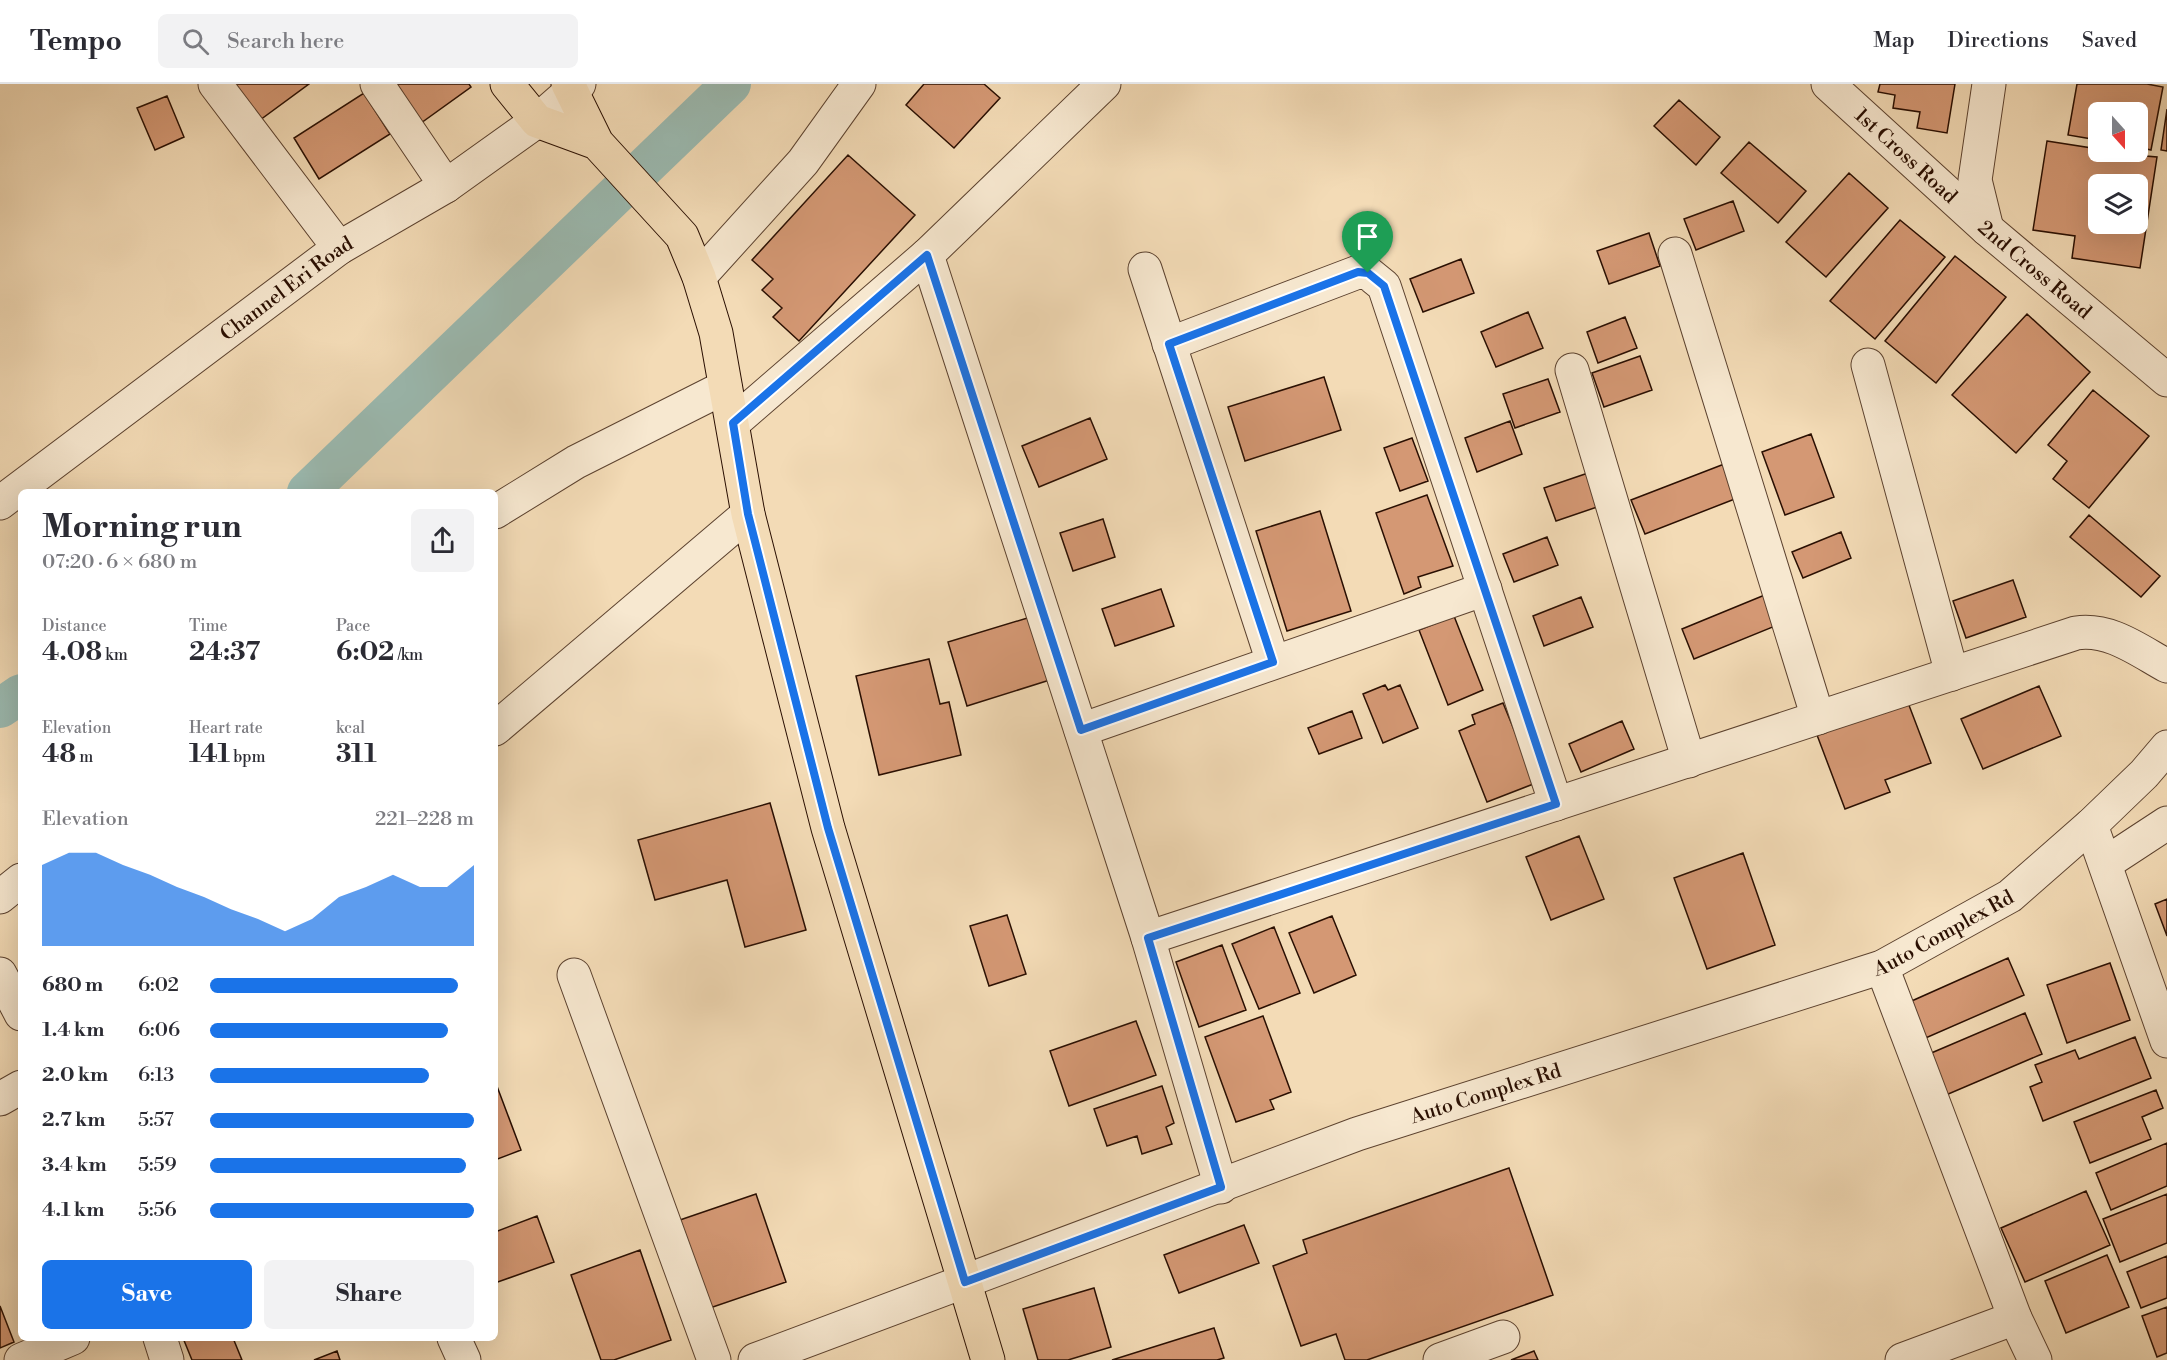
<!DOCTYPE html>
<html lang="en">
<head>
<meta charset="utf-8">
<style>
	body { margin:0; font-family:"Libre Bodoni",serif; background:#f2f2f3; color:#2b2b33; height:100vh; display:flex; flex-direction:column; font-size:22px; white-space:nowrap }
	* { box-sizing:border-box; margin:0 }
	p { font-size:20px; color:#7c7c81 }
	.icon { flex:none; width:33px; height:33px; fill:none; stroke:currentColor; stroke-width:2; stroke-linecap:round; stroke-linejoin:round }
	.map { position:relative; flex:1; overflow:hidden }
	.drawer { position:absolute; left:18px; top:405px; width:480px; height:852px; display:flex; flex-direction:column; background:#fff; border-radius:9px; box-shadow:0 6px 24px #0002 }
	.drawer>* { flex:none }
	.needle { width:39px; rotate:159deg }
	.tools { position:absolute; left:2088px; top:18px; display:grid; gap:12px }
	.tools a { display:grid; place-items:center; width:60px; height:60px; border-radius:9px; background:#fff; box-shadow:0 6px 24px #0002; font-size:30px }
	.pin { position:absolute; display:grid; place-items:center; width:51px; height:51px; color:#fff; margin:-62px -26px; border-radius:50% 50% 50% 0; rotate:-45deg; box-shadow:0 0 6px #0007 }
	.pin .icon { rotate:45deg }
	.round { display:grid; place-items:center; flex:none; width:63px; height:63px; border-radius:9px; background:#f2f2f3 }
	.overview { display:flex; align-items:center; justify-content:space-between; height:102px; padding:0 24px }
	h1 { font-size:33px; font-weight:800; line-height:45px }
	.figures { display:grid; grid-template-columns:repeat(3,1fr); gap:9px; height:102px; padding:6px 24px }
	.figures div { display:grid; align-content:center }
	.figures b { font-size:26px; font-weight:800 }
	.figures small { font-size:16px; font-weight:400 }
	.figures p { font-size:16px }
	.chart { height:168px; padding:12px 24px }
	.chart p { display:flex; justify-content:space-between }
	.chart svg { width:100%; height:108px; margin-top:6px; fill:#1a73e8; opacity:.7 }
	.button { display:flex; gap:12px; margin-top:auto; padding:12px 24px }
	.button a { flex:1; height:69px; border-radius:9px; background:#1a73e8; color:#fff; font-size:24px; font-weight:800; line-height:69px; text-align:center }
	.button a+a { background:#f2f2f3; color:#2b2b33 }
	ul { padding:0 24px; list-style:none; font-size:20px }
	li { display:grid; grid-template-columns:96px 72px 1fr; align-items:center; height:45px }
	li i { height:15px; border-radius:8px; background:#1a73e8 }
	header { display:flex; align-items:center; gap:36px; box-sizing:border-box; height:84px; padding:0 30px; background:#fff; border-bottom:2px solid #e1e1e2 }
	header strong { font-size:28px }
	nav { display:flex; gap:33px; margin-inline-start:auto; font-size:21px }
	.search { width:420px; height:54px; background:#f2f2f3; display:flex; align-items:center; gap:15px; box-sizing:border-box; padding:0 21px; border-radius:9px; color:#7c7c81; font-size:22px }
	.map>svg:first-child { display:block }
</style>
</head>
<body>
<header>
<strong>Tempo</strong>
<div class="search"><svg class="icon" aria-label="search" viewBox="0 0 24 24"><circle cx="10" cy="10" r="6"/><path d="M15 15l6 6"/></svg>Search here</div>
<nav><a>Map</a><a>Directions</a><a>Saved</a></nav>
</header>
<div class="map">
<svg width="2167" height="1276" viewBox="0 0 2167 1276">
	<rect width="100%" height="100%" fill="#f3dbb6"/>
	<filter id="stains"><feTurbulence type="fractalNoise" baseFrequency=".00333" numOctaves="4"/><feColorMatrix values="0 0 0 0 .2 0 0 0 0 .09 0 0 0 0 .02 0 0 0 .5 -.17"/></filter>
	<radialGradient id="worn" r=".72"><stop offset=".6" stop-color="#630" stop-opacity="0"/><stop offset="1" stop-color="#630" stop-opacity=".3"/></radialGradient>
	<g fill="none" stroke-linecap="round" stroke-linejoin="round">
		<path stroke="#9bbbb2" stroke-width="40" d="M307 408 731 0
			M0 624 21 610"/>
	</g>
	<path fill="#d49874" stroke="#2a0f02" stroke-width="1.5" fill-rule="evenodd" d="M233 0H309L260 36Z
		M392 0H469L471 3 421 39Z
		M924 0H984L1000 14 954 64 906 21Z
		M1880 0H1955L1947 49 1917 44 1920 28 1893 24 1895 11 1878 8Z
		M2077 0H2147L2163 3 2151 66 2138 63V28H2098V56L2068 51Z
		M364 9 390 50 319 95 294 54Z
		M167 12 184 53 155 66 137 24Z
		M1679 16 1720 53 1696 81 1654 42Z
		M2167 25V67L2161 66Z
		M2047 57 2098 65V68L2157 73 2140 184 2072 174 2075 152 2033 146ZM2098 100H2138V140H2098Z
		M1749 58 1806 107 1778 139 1721 89Z
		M848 71 915 131 799 257 773 233 782 224 762 206 773 195 752 176Z
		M1849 89 1888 124 1826 193 1786 158Z
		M1733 117 1744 147 1696 166 1684 135Z
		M1900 136 1945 173 1875 255 1830 217Z
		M1649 149 1660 182 1609 200 1597 167Z
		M1955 172 2006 213 1936 299 1885 257Z
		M1461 175 1474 209 1423 228 1410 195Z
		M1528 228 1543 264 1496 283 1481 248Z
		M2027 230 2090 288 2016 369 1952 311Z
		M1625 233 1637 264 1598 279 1587 248Z
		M1640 272 1652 306 1604 323 1592 289Z
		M1324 293 1341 346 1245 377 1228 323Z
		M1548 295 1560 328 1515 344 1503 310Z
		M2093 306 2149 352 2089 424 2053 395 2067 377 2048 361Z
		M1090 334 1107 375 1039 403 1022 362Z
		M1510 337 1522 370 1477 388 1465 354Z
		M1811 350 1834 413 1785 431 1762 368Z
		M1412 354 1428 397 1400 407 1384 364Z
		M1732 377 1745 411 1645 450 1631 416Z
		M1591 388 1603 421 1556 437 1544 404Z
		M1427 411 1453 482 1418 493 1421 503 1404 510 1376 429Z
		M1320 427 1351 527 1287 547 1256 447Z
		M2089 431 2160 492 2141 513 2070 453Z
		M1103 435 1115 473 1073 487 1060 449Z
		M1841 448 1851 474 1803 494 1792 468Z
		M1547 453 1558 481 1514 498 1503 470Z
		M2013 496 2026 533 1966 554 1953 517Z
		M1161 505 1174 542 1115 562 1102 525Z
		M1772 508 1785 538 1694 575 1682 545Z
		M1581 513 1593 543 1544 562 1533 532Z
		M1034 532 1053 595 967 622 948 558Z
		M1454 532 1483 606 1448 621 1419 546Z
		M929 575 940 620 949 618 961 671 879 691 856 592Z
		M1385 601 1388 606 1400 601 1418 644 1383 659 1363 610Z
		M2039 602 2061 652 1983 685 1961 635Z
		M1907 616 1931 679 1885 696 1890 708 1845 725 1817 651Z
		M1503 619 1536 699 1487 718 1459 647 1475 640 1472 631Z
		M1352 627 1362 654 1319 670 1308 644Z
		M1622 637 1634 665 1581 688 1569 660Z
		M770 719 806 846 745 863 727 796 655 816 638 756Z
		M1579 752 1604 815 1551 836 1526 773Z
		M1743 769 1775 861 1707 885 1674 794Z
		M2167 815V852L2155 820Z
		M1007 831 1026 890 989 902 970 842Z
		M1332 832 1356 891 1314 909 1289 849Z
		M1274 843 1300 909 1259 925 1232 860Z
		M1222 861 1246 926 1199 943 1176 878Z
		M2008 874 2024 911 1921 956 1905 920Z
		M2110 879 2130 936 2067 959 2047 901Z
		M2025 929 2042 970 1946 1011 1929 970Z
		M1263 932 1291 1008 1270 1016 1274 1025 1236 1038 1205 953Z
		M1136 937 1156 991 1069 1022 1050 967Z
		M2135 953 2151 994 2043 1037 2030 1003 2042 998 2035 981 2075 966 2079 975Z
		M495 997 521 1066 495 1076Z
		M1162 1002 1174 1039 1166 1043 1172 1060 1142 1070 1137 1052 1107 1062 1094 1025Z
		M2156 1006 2163 1024 2142 1033 2151 1055 2090 1079 2074 1038Z
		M2167 1059V1102L2111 1126 2096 1089Z
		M1509 1084 1553 1211 1367 1276H1345L1336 1250 1301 1262 1273 1182 1307 1169 1303 1156Z
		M2086 1107 2110 1161 2025 1198 2001 1144Z
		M756 1110 786 1198 704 1226 674 1138Z
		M2167 1110V1159L2120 1178 2103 1135Z
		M537 1132 554 1178 495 1199V1148Z
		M1244 1141 1259 1179 1179 1209 1164 1171Z
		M640 1166 671 1256 614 1276H601L571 1191Z
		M2107 1171 2129 1223 2066 1249 2045 1197Z
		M2167 1172V1214L2141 1224 2127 1188Z
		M1094 1204 1111 1263 1068 1276H1038L1023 1225Z
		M0 1222 14 1258 0 1264Z
		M2167 1223V1269L2157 1273 2142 1232Z
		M1214 1244 1224 1274 1217 1276H1112Z
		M183 1254H233L242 1276H192Z
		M337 1267 340 1276H314Z
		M1534 1267 1538 1276H1511Z"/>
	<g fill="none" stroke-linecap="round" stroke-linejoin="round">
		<defs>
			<g id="minor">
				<path d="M215 0 339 164"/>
				<path d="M377 0 446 102"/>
				<path id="s1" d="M1828 0 1987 145 2167 296"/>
				<path d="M1987 145 1975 96 1989 0"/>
				<path d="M1675 170 1818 634"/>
				<path d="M927 171 1148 854 1221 1103"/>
				<path d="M1145 185 1273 578"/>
				<path d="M699 193 803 78 859 0"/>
				<path d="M1169 260 1358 188 1368 189 1384 202 1556 720"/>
				<path d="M1868 281 1952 590"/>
				<path d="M1572 286 1689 677"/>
				<path d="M733 339 927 171 1104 0"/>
				<path id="s2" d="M0 419 339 164 446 102 537 37 579 0"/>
				<path d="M495 428 576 378 725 303"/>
				<path d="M495 645 748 430"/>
				<path d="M1081 646 1485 505"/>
				<path d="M2091 741 2167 957"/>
				<path d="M2106 779 2167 739"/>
				<path d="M0 813 21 796"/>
				<path d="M1148 854 2076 549C2110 544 2138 566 2167 582"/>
				<path d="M1882 883 2015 1234 2035 1276"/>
				<path d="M0 890 21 930"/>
				<path d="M574 891 714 1276"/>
				<path d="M0 1015 21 1003"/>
				<path d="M160 1254 167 1276"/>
				<path d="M454 1254 464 1276"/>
				<path d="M21 1276 73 1254"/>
				<path id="s3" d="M755 1276 1357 1050 1882 883 2010 812 2091 741 2144 690 2167 663"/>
				<path d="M1440 1276 1503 1253"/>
				<path d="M1902 1276 2015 1234"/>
			</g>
			<path id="major" d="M507 0 537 37 597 59
				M568 0 597 59 682 152 699 193 716 249 748 430 828 744 988 1276"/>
		</defs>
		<use href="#minor" stroke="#5c422f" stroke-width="35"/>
		<use href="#major" stroke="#2a0f02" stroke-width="35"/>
		<use href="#minor" stroke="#f7e8d0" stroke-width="33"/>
		<use href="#major" stroke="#f3dbb6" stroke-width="33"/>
	</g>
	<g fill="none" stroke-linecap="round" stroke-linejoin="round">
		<defs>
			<path id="route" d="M927 171 1081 646 1273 578 1169 260 1358 188 1368 189 1384 202 1556 720 1148 854 1221 1103 965 1198 828 744 748 430 733 339Z"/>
		</defs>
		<use href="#route" stroke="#fff" stroke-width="12"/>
		<use href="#route" stroke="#1a73e8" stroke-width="8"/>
	</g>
	<g text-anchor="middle" stroke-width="5" stroke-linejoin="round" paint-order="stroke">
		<g font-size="20" fill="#2a0f02" stroke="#f7e8d0">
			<text dy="7" stroke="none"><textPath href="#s1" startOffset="106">1st Cross Road</textPath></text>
			<text dy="7" stroke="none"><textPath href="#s1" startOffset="278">2nd Cross Road</textPath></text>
			<text dy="7" stroke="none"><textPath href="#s2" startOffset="358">Channel Eri Road</textPath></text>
			<text dy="7" stroke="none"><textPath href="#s3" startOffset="1264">Auto Complex Rd</textPath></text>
			<text dy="7" stroke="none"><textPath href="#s3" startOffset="778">Auto Complex Rd</textPath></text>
		</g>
	</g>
	<rect width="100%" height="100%" filter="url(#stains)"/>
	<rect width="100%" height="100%" fill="url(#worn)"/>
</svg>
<div class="tools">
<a><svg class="needle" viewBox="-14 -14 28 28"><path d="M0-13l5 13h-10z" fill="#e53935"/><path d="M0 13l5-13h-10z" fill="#7c7c81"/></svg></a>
<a><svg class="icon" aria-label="layers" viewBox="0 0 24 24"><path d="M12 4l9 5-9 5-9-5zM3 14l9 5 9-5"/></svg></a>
</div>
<div class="pin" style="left:1368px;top:189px;background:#1e9e55"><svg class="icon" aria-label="arrive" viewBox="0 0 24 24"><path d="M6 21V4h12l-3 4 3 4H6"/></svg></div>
<section class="drawer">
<div class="overview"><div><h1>Morning run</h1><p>07:20 · 6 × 680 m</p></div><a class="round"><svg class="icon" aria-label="share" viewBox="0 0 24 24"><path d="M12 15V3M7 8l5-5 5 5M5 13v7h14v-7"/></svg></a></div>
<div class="figures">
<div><p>Distance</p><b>4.08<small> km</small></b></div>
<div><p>Time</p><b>24:37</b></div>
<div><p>Pace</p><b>6:02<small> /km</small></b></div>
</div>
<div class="figures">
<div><p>Elevation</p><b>48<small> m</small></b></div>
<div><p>Heart rate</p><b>141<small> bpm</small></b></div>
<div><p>kcal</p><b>311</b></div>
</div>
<div class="chart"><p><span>Elevation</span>221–228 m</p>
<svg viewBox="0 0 160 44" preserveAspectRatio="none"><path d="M0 44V11L10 6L20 6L30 11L40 15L50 20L60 24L70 29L80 33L90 38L100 33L110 24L120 20L130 15L140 20L150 20L160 11V44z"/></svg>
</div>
<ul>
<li><b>680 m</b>6:02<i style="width:94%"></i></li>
<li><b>1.4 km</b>6:06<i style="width:90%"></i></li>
<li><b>2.0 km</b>6:13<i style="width:83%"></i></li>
<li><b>2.7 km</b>5:57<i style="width:100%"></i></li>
<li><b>3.4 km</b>5:59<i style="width:97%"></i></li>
<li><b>4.1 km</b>5:56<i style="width:100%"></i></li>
</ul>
<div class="button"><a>Save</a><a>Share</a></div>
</section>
</div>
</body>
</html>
